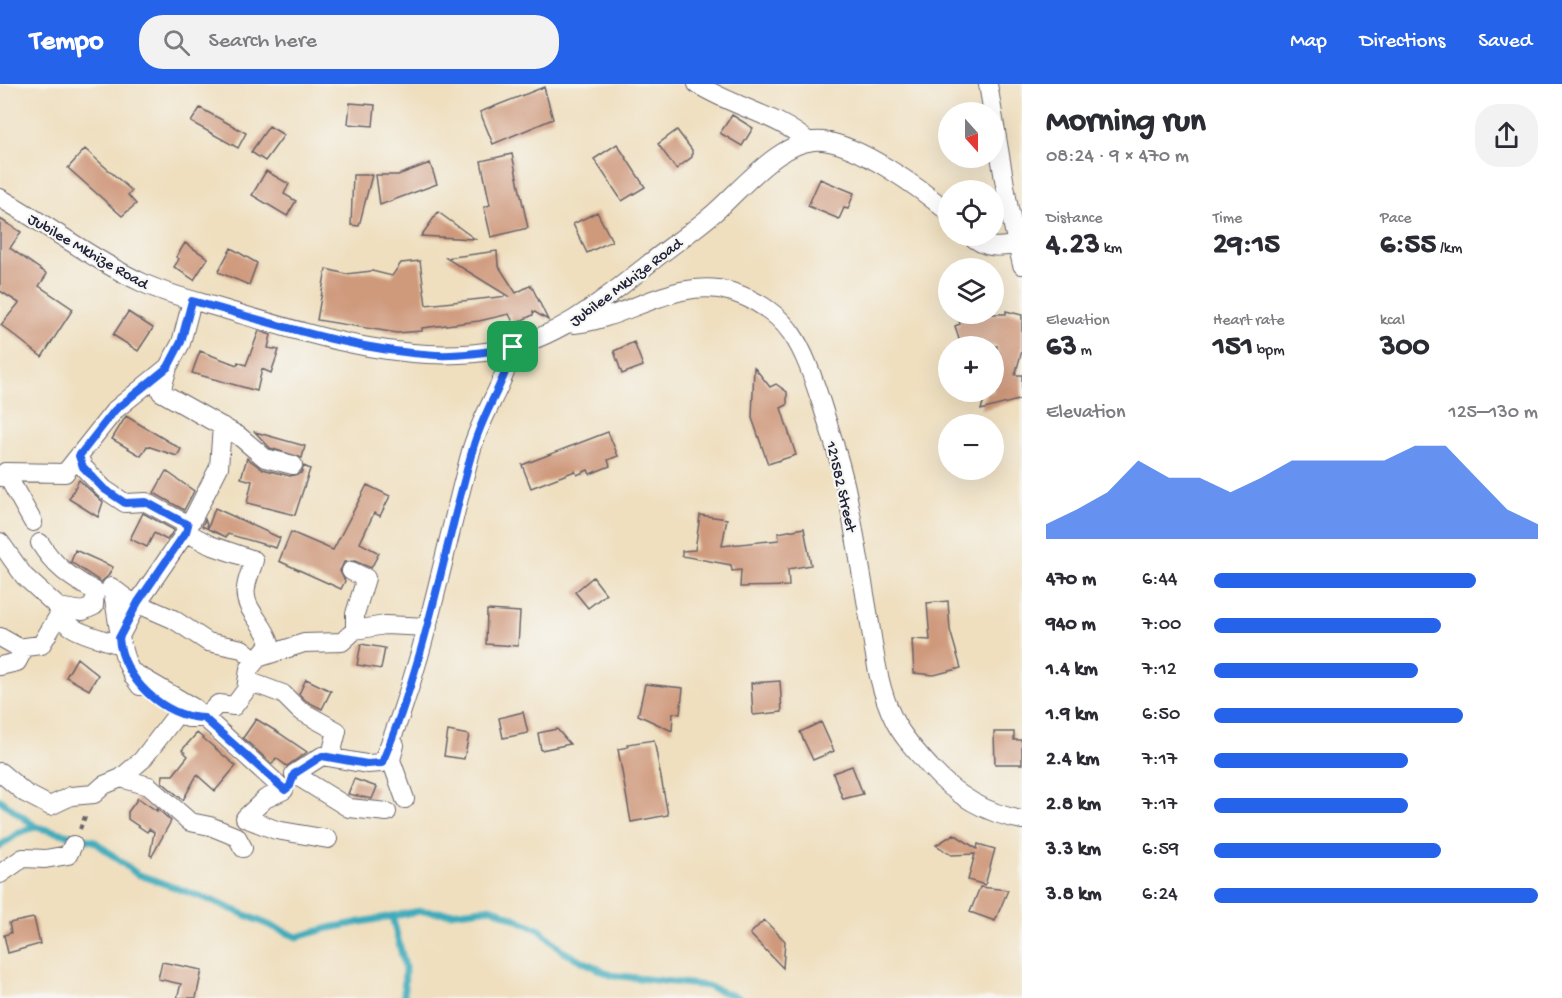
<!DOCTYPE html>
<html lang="en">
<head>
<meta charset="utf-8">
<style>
	body { margin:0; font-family:"Gochi Hand",sans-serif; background:#f2f2f3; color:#2b2b33; height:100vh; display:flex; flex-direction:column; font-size:22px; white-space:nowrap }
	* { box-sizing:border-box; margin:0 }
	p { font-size:20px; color:#7c7c81 }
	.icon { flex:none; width:33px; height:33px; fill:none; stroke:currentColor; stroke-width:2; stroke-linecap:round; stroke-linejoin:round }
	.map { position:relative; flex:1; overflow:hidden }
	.side { display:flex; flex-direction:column; background:#fff; width:540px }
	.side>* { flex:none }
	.needle { width:39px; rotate:159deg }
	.tools { position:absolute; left:938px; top:18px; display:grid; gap:12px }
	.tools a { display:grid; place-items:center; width:66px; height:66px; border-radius:50%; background:#fff; box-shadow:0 6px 24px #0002; font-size:30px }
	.pin { position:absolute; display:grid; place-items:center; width:51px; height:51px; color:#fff; margin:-26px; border-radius:12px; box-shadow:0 3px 9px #0006 }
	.round { display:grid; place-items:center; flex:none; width:63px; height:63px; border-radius:24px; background:#f2f2f3 }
	.summary { display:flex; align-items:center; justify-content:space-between; height:102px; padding:0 24px }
	h1 { font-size:33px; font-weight:700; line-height:45px }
	.figures { display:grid; grid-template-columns:repeat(3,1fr); gap:9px; height:102px; padding:6px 24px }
	.figures div { display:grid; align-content:center }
	.figures b { font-size:30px; font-weight:700 }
	.figures small { font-size:16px; font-weight:400 }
	.figures p { font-size:16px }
	.chart { height:168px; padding:12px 24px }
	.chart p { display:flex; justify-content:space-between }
	.chart svg { width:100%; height:108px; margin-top:6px; fill:#2563eb; opacity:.7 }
	ul { padding:0 24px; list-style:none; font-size:20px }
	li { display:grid; grid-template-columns:96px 72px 1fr; align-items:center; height:45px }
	li i { height:15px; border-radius:8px; background:#2563eb }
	header { display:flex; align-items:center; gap:36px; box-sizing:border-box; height:84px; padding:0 30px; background:#2563eb; color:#fff }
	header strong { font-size:28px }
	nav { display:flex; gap:33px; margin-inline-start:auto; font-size:21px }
	.search { width:420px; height:54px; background:#f2f2f3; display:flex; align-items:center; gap:15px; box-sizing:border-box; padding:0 21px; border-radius:24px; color:#7c7c81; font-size:22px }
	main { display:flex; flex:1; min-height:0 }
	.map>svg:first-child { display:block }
</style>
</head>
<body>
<header>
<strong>Tempo</strong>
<div class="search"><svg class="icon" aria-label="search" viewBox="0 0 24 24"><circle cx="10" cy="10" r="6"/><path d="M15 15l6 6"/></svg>Search here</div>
<nav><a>Map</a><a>Directions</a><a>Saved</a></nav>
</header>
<main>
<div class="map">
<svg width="1022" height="914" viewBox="0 0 1022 914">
	<rect width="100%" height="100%" fill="#f6f6f2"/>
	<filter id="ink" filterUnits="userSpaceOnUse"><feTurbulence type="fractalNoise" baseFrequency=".0167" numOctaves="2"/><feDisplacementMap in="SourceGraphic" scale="12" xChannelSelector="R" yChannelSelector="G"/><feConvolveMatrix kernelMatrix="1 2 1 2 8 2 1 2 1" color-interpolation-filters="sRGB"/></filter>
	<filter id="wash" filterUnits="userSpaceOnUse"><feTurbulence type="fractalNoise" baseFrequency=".008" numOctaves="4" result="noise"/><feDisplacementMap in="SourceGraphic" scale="24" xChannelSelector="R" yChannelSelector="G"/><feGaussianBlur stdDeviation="1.35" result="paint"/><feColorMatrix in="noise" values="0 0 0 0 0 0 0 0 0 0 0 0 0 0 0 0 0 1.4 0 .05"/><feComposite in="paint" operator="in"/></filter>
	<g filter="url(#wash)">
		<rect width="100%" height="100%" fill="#efdfbf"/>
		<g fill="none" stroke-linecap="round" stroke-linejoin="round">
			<path stroke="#3cabbb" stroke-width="7" d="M0 716 36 743 94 757 137 790 213 817 297 853 329 844 420 827 450 829 492 824 540 846 564 868 611 891 707 902 739 914
				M0 762 20 748 36 743
				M392 832 405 883 404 914"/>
		</g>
		<g id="blocks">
			<path fill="#cf997c" d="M544 3 553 35 493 60 480 28Z
				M350 19 375 21 373 42 348 40Z
				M200 24 246 49 238 64 191 38Z
				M732 31 753 44 742 62 720 49Z
				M269 42 284 51 265 77 251 68Z
				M677 46 692 66V73L676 85 658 60Z
				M617 60 645 103 622 117 594 75Z
				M85 65 132 107 128 111 136 120 122 132 68 84Z
				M512 70 528 144 491 153 484 123 490 121 481 77Z
				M430 79 437 100 380 121 376 91H398Z
				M266 87 289 100 284 110 296 117 287 132 252 111Z
				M353 91H372L359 142 351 141Z
				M820 95 854 109 848 125 844 124 839 135 808 122Z
				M438 128 475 155 421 152Z
				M597 128 612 157 587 169 573 140Z
				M0 135 21 148 10 164 47 190 39 202 73 225 42 273 1 241 19 219 0 207Z
				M185 159 208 174 194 196 174 183 179 175 176 173Z
				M231 164 257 179 249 201 218 188Z
				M497 167 498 181 516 209 531 201 548 236 533 227V231L514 240 509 230 479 237 422 244V247L397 249 317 236 326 185 346 190 372 187 392 192 401 179 420 177 426 221 508 212 446 174Z
				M1006 227 1022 231V267L1015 291H1022V315L981 326 986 308H993L997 262H961L955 242 960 240 957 230H1006Z
				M128 228 153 244 138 267 113 251Z
				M259 247 271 251 268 264 279 266 271 289 262 285 257 307 192 289 200 267 237 281 238 278 246 281Z
				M634 258 643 282 622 290 614 267Z
				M754 283 770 303 776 300 787 308V321L781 324 796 371 768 380 752 334Z
				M126 332 181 365 177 372 147 362 141 372 112 355Z
				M255 348 305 362 302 374 270 364Z
				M608 348 618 372 608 376 610 382 590 390 588 386 577 391 575 387 531 404 522 381Z
				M247 374 262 385 290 392 301 389 304 382 310 385 295 431 247 419 252 397 241 394Z
				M166 387 194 407 184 426 154 409Z
				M79 396 103 418 98 433 69 415Z
				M367 401 390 412 380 432 374 429 360 459 379 469 371 484 355 477 344 478 340 487 345 497 341 505 279 477 291 448 333 466Z
				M215 424 280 454 276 464 228 450 226 453 202 442 205 435 208 444Z
				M143 429 174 446 167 456 154 449 147 463 130 455Z
				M700 431 727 435 722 462 779 456 778 449 804 444 811 481 788 485 789 502 740 503 741 486 732 487 731 481 682 472V467L695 466Z
				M75 466 113 483 108 492 101 498 71 478Z
				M593 493 606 510 588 524 575 508Z
				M948 517 950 546 961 584 934 591 914 589 912 555 930 556 927 519Z
				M487 526 520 528 518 562 486 560Z
				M361 560 385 564 381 585 357 581Z
				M77 574 98 591 89 606 66 593Z
				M306 595 331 607 322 625 306 617 299 610Z
				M780 597 782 628 753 631 751 599Z
				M645 600 683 604 680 630 673 629 672 647 638 631Z
				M523 628 528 649 503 654 499 634Z
				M256 635 279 649 307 668 287 682 276 674 272 680 243 654Z
				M821 638 834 667 813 676 800 648Z
				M557 645 570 660 541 666 538 649Z
				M448 647 469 651 464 675 444 672Z
				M994 648H1014V656H1022V680H995Z
				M197 649 236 682 215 707 197 691 183 716 162 698 163 691H173L188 672 182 666Z
				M654 656 668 731 631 738 618 665 628 663 627 660Z
				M852 682 863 710 843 715 833 689Z
				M354 695 377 703 372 715 348 710Z
				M138 714 157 727V724L171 737 152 772 150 771 154 748 149 745 147 748 128 735V728Z
				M954 750 977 765 978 760 995 765 985 801 968 796 975 770 951 771 936 761Z
				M980 803 1008 806 995 837 970 828Z
				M34 834 40 860 8 869 4 851 11 849 9 839Z
				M764 836 785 857 783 884 750 850Z
				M162 878 202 886 196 914H177L181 900 158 895Z"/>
		</g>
	</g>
	<g filter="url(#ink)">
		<use href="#blocks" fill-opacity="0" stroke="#6a6469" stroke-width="1.5"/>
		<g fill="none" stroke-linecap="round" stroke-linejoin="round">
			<defs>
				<path id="street" d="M697 0C733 23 776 30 809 58
					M988 0 1009 125 1022 181
					M0 114C48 141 93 176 143 199 171 212 201 218 230 227 315 252 409 282 498 266 557 255 601 218 646 182 668 164 692 148 714 129 742 105 782 53 823 57 860 61 920 104 948 128
					M971 152C985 165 1000 164 1018 160
					M192 217 181 259 168 283 161 308 239 352 265 374 293 381
					M574 240C627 235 678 191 732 208 791 227 803 264 821 318 831 350 842 381 848 414 856 456 863 498 870 540 875 573 879 606 894 636 903 654 917 668 930 683 955 711 984 729 1022 736
					M79 372 83 383 104 405 125 419 146 418 188 441
					M5 388 33 438
					M0 393 5 388 65 389 115 326 168 283
					M186 448 210 461 254 476C252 485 247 494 246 504 242 525 265 539 270 559L258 574
					M0 458 24 492 58 523C60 548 99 553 120 561
					M40 459C54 482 71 494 95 507L94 522 83 527 58 523
					M351 487 366 494 355 530V546
					M120 552 138 518 186 448 219 383 222 342
					M0 553 23 566
					M0 582 17 578 25 563 41 561 59 531
					M133 593 136 590 194 624 284 706 265 715 245 734 276 746 328 755
					M248 597 283 610 299 626 337 647 332 667 327 673
					M140 602C116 571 121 538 111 503L127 515 173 535 208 558 242 565 256 576
					M395 661 391 676 405 715
					M0 688 25 709 50 722 71 712 94 710 104 701 121 694 142 676 178 629 188 634H204L218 620 234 622 246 606 249 585 258 574 304 559 342 558 355 546 385 541 428 543
					M294 690 322 672 367 680 382 679C425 578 443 469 472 364 483 328 505 299 513 263
					M294 690 349 724 387 728
					M121 694 149 702 190 738 210 742 237 753 243 764
					M0 790 23 774 45 775 68 771 73 761"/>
			</defs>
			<use href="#street" stroke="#6a6469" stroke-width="20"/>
			<path stroke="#6a6469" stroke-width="4" stroke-dasharray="4.5 4.5" stroke-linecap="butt" d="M80 745 86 730"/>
			<use href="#street" stroke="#fff" stroke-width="18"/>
		</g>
	</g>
	<g fill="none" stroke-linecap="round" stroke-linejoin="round" filter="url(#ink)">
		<defs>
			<path id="route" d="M192 217C272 238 353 267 436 271 462 272 488 268 513 263 505 299 483 328 473 364 443 470 425 578 382 679L367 680 322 672 294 690 290 702 285 706 204 634C164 634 122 594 119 554L138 518 186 448 188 441 146 418 125 419 104 405 83 383 79 372 115 326 168 283 181 258Z"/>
		</defs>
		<use href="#route" stroke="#fff" stroke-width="12"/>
		<use href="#route" stroke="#2563eb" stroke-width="8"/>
	</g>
	<g text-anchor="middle" stroke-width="4.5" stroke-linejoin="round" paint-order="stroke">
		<g font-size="16" fill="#22223b" stroke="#f6f6f2">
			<text transform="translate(89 166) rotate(30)" y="6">Jubilee Mkhize Road</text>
			<text transform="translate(625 197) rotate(-37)" y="6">Jubilee Mkhize Road</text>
			<text transform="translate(843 402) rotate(77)" y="6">121582 Street</text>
		</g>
	</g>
</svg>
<div class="tools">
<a><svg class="needle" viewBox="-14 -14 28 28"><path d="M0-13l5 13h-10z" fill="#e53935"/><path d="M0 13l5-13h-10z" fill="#7c7c81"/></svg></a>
<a><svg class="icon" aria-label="locate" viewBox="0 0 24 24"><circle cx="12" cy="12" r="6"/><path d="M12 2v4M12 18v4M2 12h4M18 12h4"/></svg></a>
<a><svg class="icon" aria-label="layers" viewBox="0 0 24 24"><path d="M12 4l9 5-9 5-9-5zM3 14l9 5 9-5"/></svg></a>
<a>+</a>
<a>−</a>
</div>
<div class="pin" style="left:513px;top:263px;background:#1e9e55"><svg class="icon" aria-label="arrive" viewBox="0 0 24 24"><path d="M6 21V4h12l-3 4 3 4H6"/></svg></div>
</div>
<section class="side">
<div class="summary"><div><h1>Morning run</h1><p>08:24 · 9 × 470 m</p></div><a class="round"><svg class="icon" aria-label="share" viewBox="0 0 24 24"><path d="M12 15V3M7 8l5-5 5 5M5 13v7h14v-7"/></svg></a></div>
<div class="figures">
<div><p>Distance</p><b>4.23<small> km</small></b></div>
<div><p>Time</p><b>29:15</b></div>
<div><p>Pace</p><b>6:55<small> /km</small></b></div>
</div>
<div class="figures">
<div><p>Elevation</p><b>63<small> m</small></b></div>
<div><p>Heart rate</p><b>151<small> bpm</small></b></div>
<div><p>kcal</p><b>300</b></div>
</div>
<div class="chart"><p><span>Elevation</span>125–130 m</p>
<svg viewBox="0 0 160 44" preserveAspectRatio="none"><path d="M0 44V38L10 32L20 25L30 12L40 19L50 19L60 25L70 19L80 12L90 12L100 12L110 12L120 6L130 6L140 19L150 32L160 38V44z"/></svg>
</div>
<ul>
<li><b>470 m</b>6:44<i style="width:81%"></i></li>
<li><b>940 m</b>7:00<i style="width:70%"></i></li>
<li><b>1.4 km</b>7:12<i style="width:63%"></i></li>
<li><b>1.9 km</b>6:50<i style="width:77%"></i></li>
<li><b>2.4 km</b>7:17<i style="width:60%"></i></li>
<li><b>2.8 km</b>7:17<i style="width:60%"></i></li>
<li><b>3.3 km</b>6:59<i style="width:70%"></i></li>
<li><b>3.8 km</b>6:24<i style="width:100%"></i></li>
</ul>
</section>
</main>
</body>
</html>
